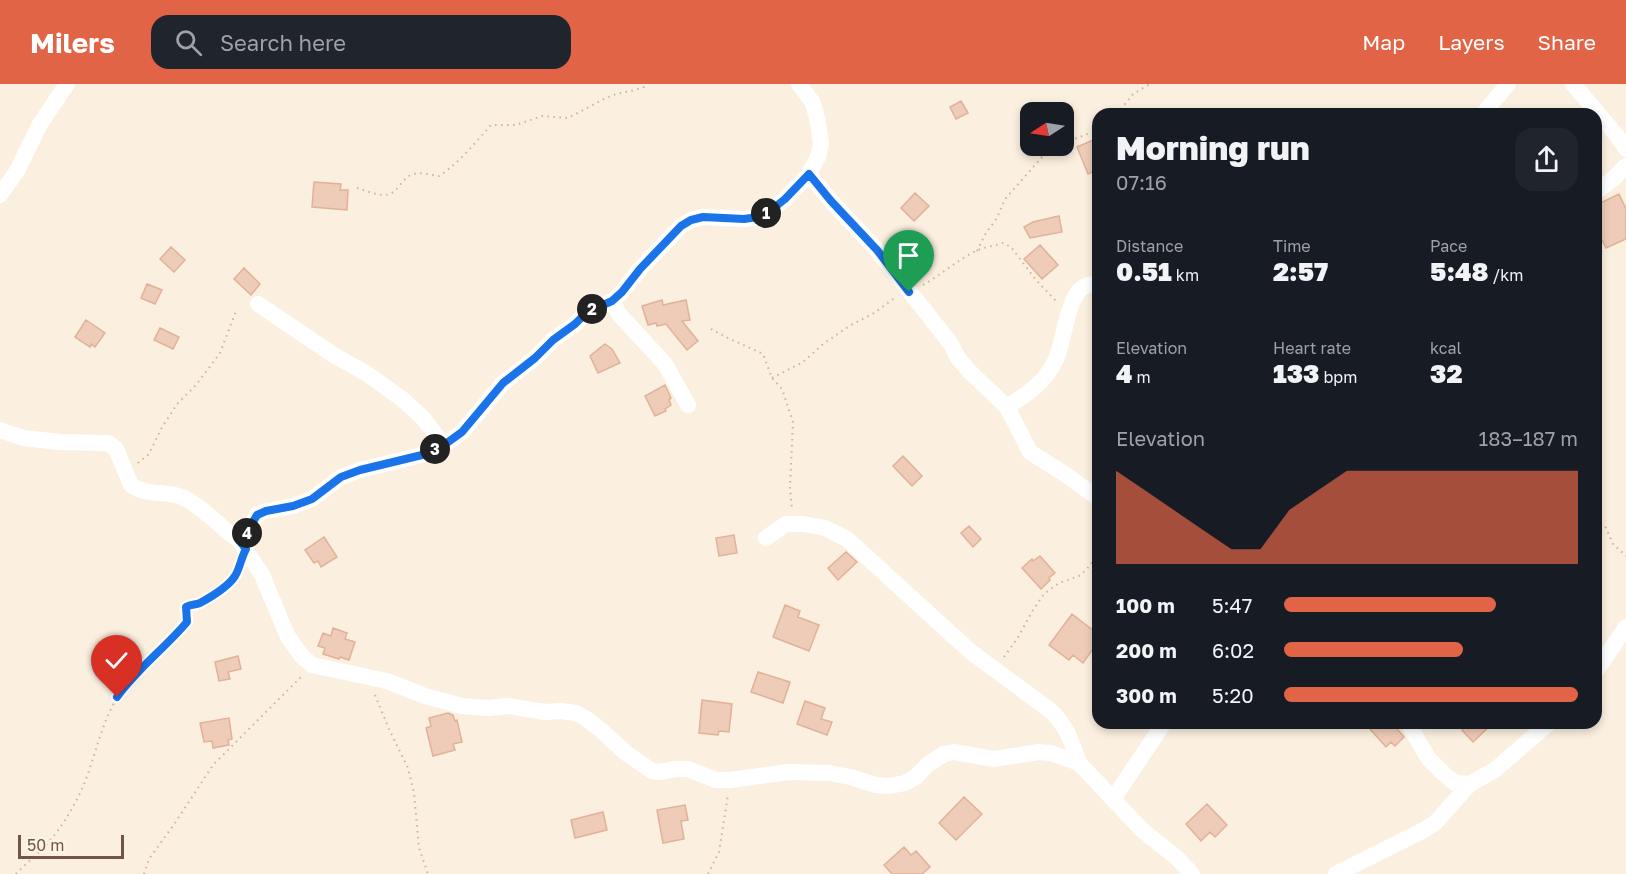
<!DOCTYPE html>
<html lang="en">
<head>
<meta charset="utf-8">
<style>
	body { margin:0; font-family:"Golos Text",sans-serif; background:#20242c; color:#f1f3f6; height:100vh; display:flex; flex-direction:column; font-size:22px; white-space:nowrap }
	* { box-sizing:border-box; margin:0 }
	p { font-size:20px; color:#9ea1a6 }
	.icon { flex:none; width:33px; height:33px; fill:none; stroke:currentColor; stroke-width:2; stroke-linecap:round; stroke-linejoin:round }
	.map { position:relative; flex:1; overflow:hidden }
	.side { position:absolute; left:1092px; top:24px; width:510px; height:621px; display:flex; flex-direction:column; background:#171b24; border-radius:18px; box-shadow:0 3px 9px #0003 }
	.side>* { flex:none }
	.needle { width:39px; rotate:258deg }
	.controls { position:absolute; left:1020px; top:18px; display:grid; gap:12px }
	.controls a { display:grid; place-items:center; width:54px; height:54px; border-radius:12px; background:#171b24; box-shadow:0 3px 9px #0003; font-size:30px }
	.scale { position:absolute; left:18px; bottom:15px; width:106px; box-sizing:border-box; padding-left:6px; border:3px solid #705548; border-top:0; font-size:16px; line-height:21px; white-space:nowrap; color:#705548; -webkit-text-stroke:4px #fef3e4; paint-order:stroke }
	.pin { position:absolute; display:grid; place-items:center; width:51px; height:51px; color:#fff; margin:-62px -26px; border-radius:50% 50% 50% 0; rotate:-45deg; box-shadow:0 0 6px #0007 }
	.pin .icon { rotate:45deg }
	.km { position:absolute; width:30px; height:30px; margin:-15px; border-radius:50%; background:#222; color:#fff; font-size:16px; line-height:30px; text-align:center }
	.round { display:grid; place-items:center; flex:none; width:63px; height:63px; border-radius:18px; background:#20242c }
	.head { display:flex; align-items:center; justify-content:space-between; height:102px; padding:0 24px }
	h1 { font-size:33px; font-weight:800; line-height:45px }
	.stats { display:grid; grid-template-columns:repeat(3,1fr); gap:9px; height:102px; padding:6px 24px }
	.stats div { display:grid; align-content:center }
	.stats b { font-size:26px; font-weight:800 }
	.stats small { font-size:16px; font-weight:400 }
	.stats p { font-size:16px }
	.chart { height:168px; padding:12px 24px }
	.chart p { display:flex; justify-content:space-between }
	.chart svg { width:100%; height:108px; margin-top:6px; fill:#e26447; opacity:.7 }
	ul { padding:0 24px; list-style:none; font-size:20px }
	li { display:grid; grid-template-columns:96px 72px 1fr; align-items:center; height:45px }
	li i { height:15px; border-radius:8px; background:#e26447 }
	header { display:flex; align-items:center; gap:36px; box-sizing:border-box; height:84px; padding:0 30px; background:#e26447; color:#fff }
	header strong { font-size:28px }
	nav { display:flex; gap:33px; margin-inline-start:auto; font-size:21px }
	.search { width:420px; height:54px; background:#20242c; display:flex; align-items:center; gap:15px; box-sizing:border-box; padding:0 21px; border-radius:18px; color:#9ea1a6; font-size:22px }
	.map>svg:first-child { display:block }
</style>
</head>
<body>
<header>
<strong>Milers</strong>
<div class="search"><svg class="icon" aria-label="search" viewBox="0 0 24 24"><circle cx="10" cy="10" r="6"/><path d="M15 15l6 6"/></svg>Search here</div>
<nav><a>Map</a><a>Layers</a><a>Share</a></nav>
</header>
<div class="map">
<svg width="1626" height="790" viewBox="0 0 1626 790">
	<rect width="100%" height="100%" fill="#fbefdf"/>
	<path fill="#efccb8" stroke="#e1b199" stroke-width="1.5" d="M961 17 968 29 956 35 950 23Z
		M1098 54V86L1088 90 1077 63Z
		M314 98 341 100 340 106H348L347 126 312 123Z
		M915 109 929 122 914 137 901 124Z
		M1619 110 1626 125V155L1606 164 1599 150 1596 151V121Z
		M1059 132 1062 148 1030 154 1024 143 1033 138Z
		M1040 161 1058 181 1042 195 1024 175Z
		M171 163 185 176 174 188 160 175Z
		M244 184 260 200 251 211 234 195Z
		M147 200 162 206 155 220 141 214Z
		M662 216 663 221 686 216 690 236 682 237 698 257 687 266 666 240 657 242 656 239 648 241 642 222Z
		M86 236 105 249 95 263 91 260 90 263 75 253Z
		M160 244 179 253 173 265 154 256Z
		M605 260 612 265 620 279 598 289 590 272Z
		M665 301 671 314 669 316 671 321 665 325 666 327 655 332 645 312Z
		M903 372 922 392 912 402 893 382Z
		M969 442 981 455 973 463 961 449Z
		M734 451 737 469 719 472 716 454Z
		M324 453 337 473 321 483 318 477 314 479 305 466Z
		M846 468 857 478 838 496 828 484Z
		M1040 472 1055 489 1049 494 1050 496 1041 505 1022 484 1032 475 1033 477Z
		M785 521 800 527 798 533 819 541 809 567 773 553Z
		M1072 530 1098 550V558L1083 579 1073 571 1069 576 1049 561Z
		M333 544 347 549 345 555 355 558 349 576 340 573 339 575 323 570 325 564 318 562 323 549 331 552Z
		M238 572 241 585 228 588 230 595 219 597 215 578Z
		M758 588 790 598 783 619 751 608Z
		M702 616 732 620 729 648 719 647 718 651 699 649Z
		M805 617 825 624 821 635 832 638 827 651 797 640Z
		M448 629 453 631 455 637 457 636 462 658 453 660 455 666 433 672 426 644 431 642 429 634Z
		M229 634 232 655 228 656 229 661 213 664 212 657 204 658 200 639Z
		M1376 639H1392L1404 653 1395 662 1391 658 1386 663 1370 645Z
		M1458 639H1493L1473 658 1462 646 1463 645Z
		M964 713 982 730 956 756 939 739Z
		M1207 720 1227 741 1215 753 1210 748 1201 757 1186 740Z
		M685 721 688 736 681 737 684 755 663 759 657 726Z
		M603 728 607 746 575 754 571 736Z
		M904 763 911 771 916 767 930 783 922 790H892L884 781Z"/>
	<g fill="none" stroke-linecap="round" stroke-linejoin="round">
		<path stroke="#d3af9c" stroke-width="2" stroke-dasharray="1.5 4.5" stroke-linecap="butt" d="M1117 30 1133 10 1150 0
			M1064 59 1098 46
			M357 104C366 107 376 111 385 111 398 110 400 96 411 91 419 87 430 91 439 92 459 79 475 59 491 41H516L542 32 568 34 604 15 616 10 635 6 644 3 647 0
			M977 167 986 149 997 134 1005 115 1042 73 1057 62
			M923 201C941 191 957 176 976 167 984 163 994 162 1003 159L1011 163 1036 196 1057 218
			M1596 225 1601 245 1600 255 1596 260
			M711 245 726 253 763 270 772 294 782 305 793 338 790 403 792 426
			M772 294 803 278 823 260 851 241 874 229 896 213
			M138 379 149 370 161 345 177 320 196 301 220 269 236 227
			M1596 435 1606 444 1613 460 1626 472
			M1004 573 1017 555 1033 526 1044 510 1059 499 1079 492 1086 486 1098 471
			M375 611 389 645 408 684 414 709 419 764 428 790
			M16 790C25 780 37 771 46 761 60 746 72 726 81 707 95 676 100 641 118 612 134 585 166 563 187 538L186 523 189 521 199 519 229 500 235 493 238 484
			M144 790 149 775 175 739 213 681 302 592
			M708 790 719 768 728 711"/>
		<path stroke="#fff" stroke-width="16" d="M1573 0 1618 53 1626 65
			M1483 30 1508 0
			M809 90 831 117 877 166 951 260 958 274 969 287 1007 323 1030 368 1066 391 1098 414
			M1596 108 1613 95 1626 82
			M0 111 17 87 40 40 67 0
			M612 217 619 230 665 280 688 321
			M258 220 335 272 366 289 402 315 422 333 444 361
			M1007 323C1026 311 1047 297 1056 275 1064 257 1067 217 1081 205 1085 201 1092 200 1098 200
			M0 346 24 354 59 358 108 359 116 365 131 401C146 412 167 407 182 413 203 422 220 444 239 456L245 452 257 431 266 427 293 422 312 415 341 393 360 386 422 371 444 361 462 348 503 299 535 274 553 256 575 240 587 228 612 217 622 208 640 185 662 162 681 142 691 136 703 133 744 135 758 133 770 127 785 115 809 90 818 73 821 60 818 38 813 19 799 0
			M766 454 786 440H803L825 444 847 455 971 568 1051 627C1068 644 1071 657 1079 679
			M239 456 262 491 288 553 301 571 312 581 387 597 425 612 462 622 489 624 508 622 544 628 561 627 576 629 587 635 602 647 626 669 652 687 659 688 676 685H688L716 696H730L789 688 829 689 850 693 876 701 889 702 905 699 916 693 927 681 944 670 954 668 994 675 1039 668 1051 669 1079 679 1142 746 1176 773 1192 790
			M1596 587 1626 543
			M1408 639 1428 674 1444 690 1455 699 1470 700 1496 685 1549 639
			M1113 715 1164 639
			M1336 790 1422 747 1435 739 1470 700"/>
	</g>
	<g fill="none" stroke-linecap="round" stroke-linejoin="round">
		<defs>
			<path id="route" d="M117 613C137 585 165 564 187 538L186 523C191 520 195 521 200 519 211 513 228 503 235 492 240 484 241 474 246 465L239 456 245 452 257 431 266 427 293 422 312 415 341 393 360 386 422 371 444 361 462 348 503 299 535 274 553 256 575 240 587 228 612 217 622 208 640 185 681 142 691 136 703 133 744 135 758 133 770 127 785 115 809 90 831 117 877 166 909 208"/>
		</defs>
		<use href="#route" stroke="#fff" stroke-width="12"/>
		<use href="#route" stroke="#1a73e8" stroke-width="8"/>
	</g>
</svg>
<div class="controls">
<a><svg class="needle" viewBox="-14 -14 28 28"><path d="M0-13l5 13h-10z" fill="#e53935"/><path d="M0 13l5-13h-10z" fill="#9ea1a6"/></svg></a>
</div>
<div class="scale">50 m</div>
<div class="pin" style="left:909px;top:208px;background:#1e9e55"><svg class="icon" aria-label="arrive" viewBox="0 0 24 24"><path d="M6 21V4h12l-3 4 3 4H6"/></svg></div>
<div class="pin" style="left:117px;top:613px;background:#d93025"><svg class="icon" aria-label="check" viewBox="0 0 24 24"><path d="M5 12l5 5 9-10"/></svg></div>
<b class="km" style="left:766px;top:129px">1</b>
<b class="km" style="left:592px;top:225px">2</b>
<b class="km" style="left:435px;top:365px">3</b>
<b class="km" style="left:247px;top:449px">4</b>
<section class="side">
<div class="head"><div><h1>Morning run</h1><p>07:16</p></div><a class="round"><svg class="icon" aria-label="share" viewBox="0 0 24 24"><path d="M12 15V3M7 8l5-5 5 5M5 13v7h14v-7"/></svg></a></div>
<div class="stats">
<div><p>Distance</p><b>0.51<small> km</small></b></div>
<div><p>Time</p><b>2:57</b></div>
<div><p>Pace</p><b>5:48<small> /km</small></b></div>
</div>
<div class="stats">
<div><p>Elevation</p><b>4<small> m</small></b></div>
<div><p>Heart rate</p><b>133<small> bpm</small></b></div>
<div><p>kcal</p><b>32</b></div>
</div>
<div class="chart"><p><span>Elevation</span>183–187 m</p>
<svg viewBox="0 0 160 44" preserveAspectRatio="none"><path d="M0 44V6L10 14L20 22L30 30L40 38L50 38L60 22L70 14L80 6L90 6L100 6L110 6L120 6L130 6L140 6L150 6L160 6V44z"/></svg>
</div>
<ul>
<li><b>100 m</b>5:47<i style="width:72%"></i></li>
<li><b>200 m</b>6:02<i style="width:61%"></i></li>
<li><b>300 m</b>5:20<i style="width:100%"></i></li>
</ul>
</section>
</div>
</body>
</html>
